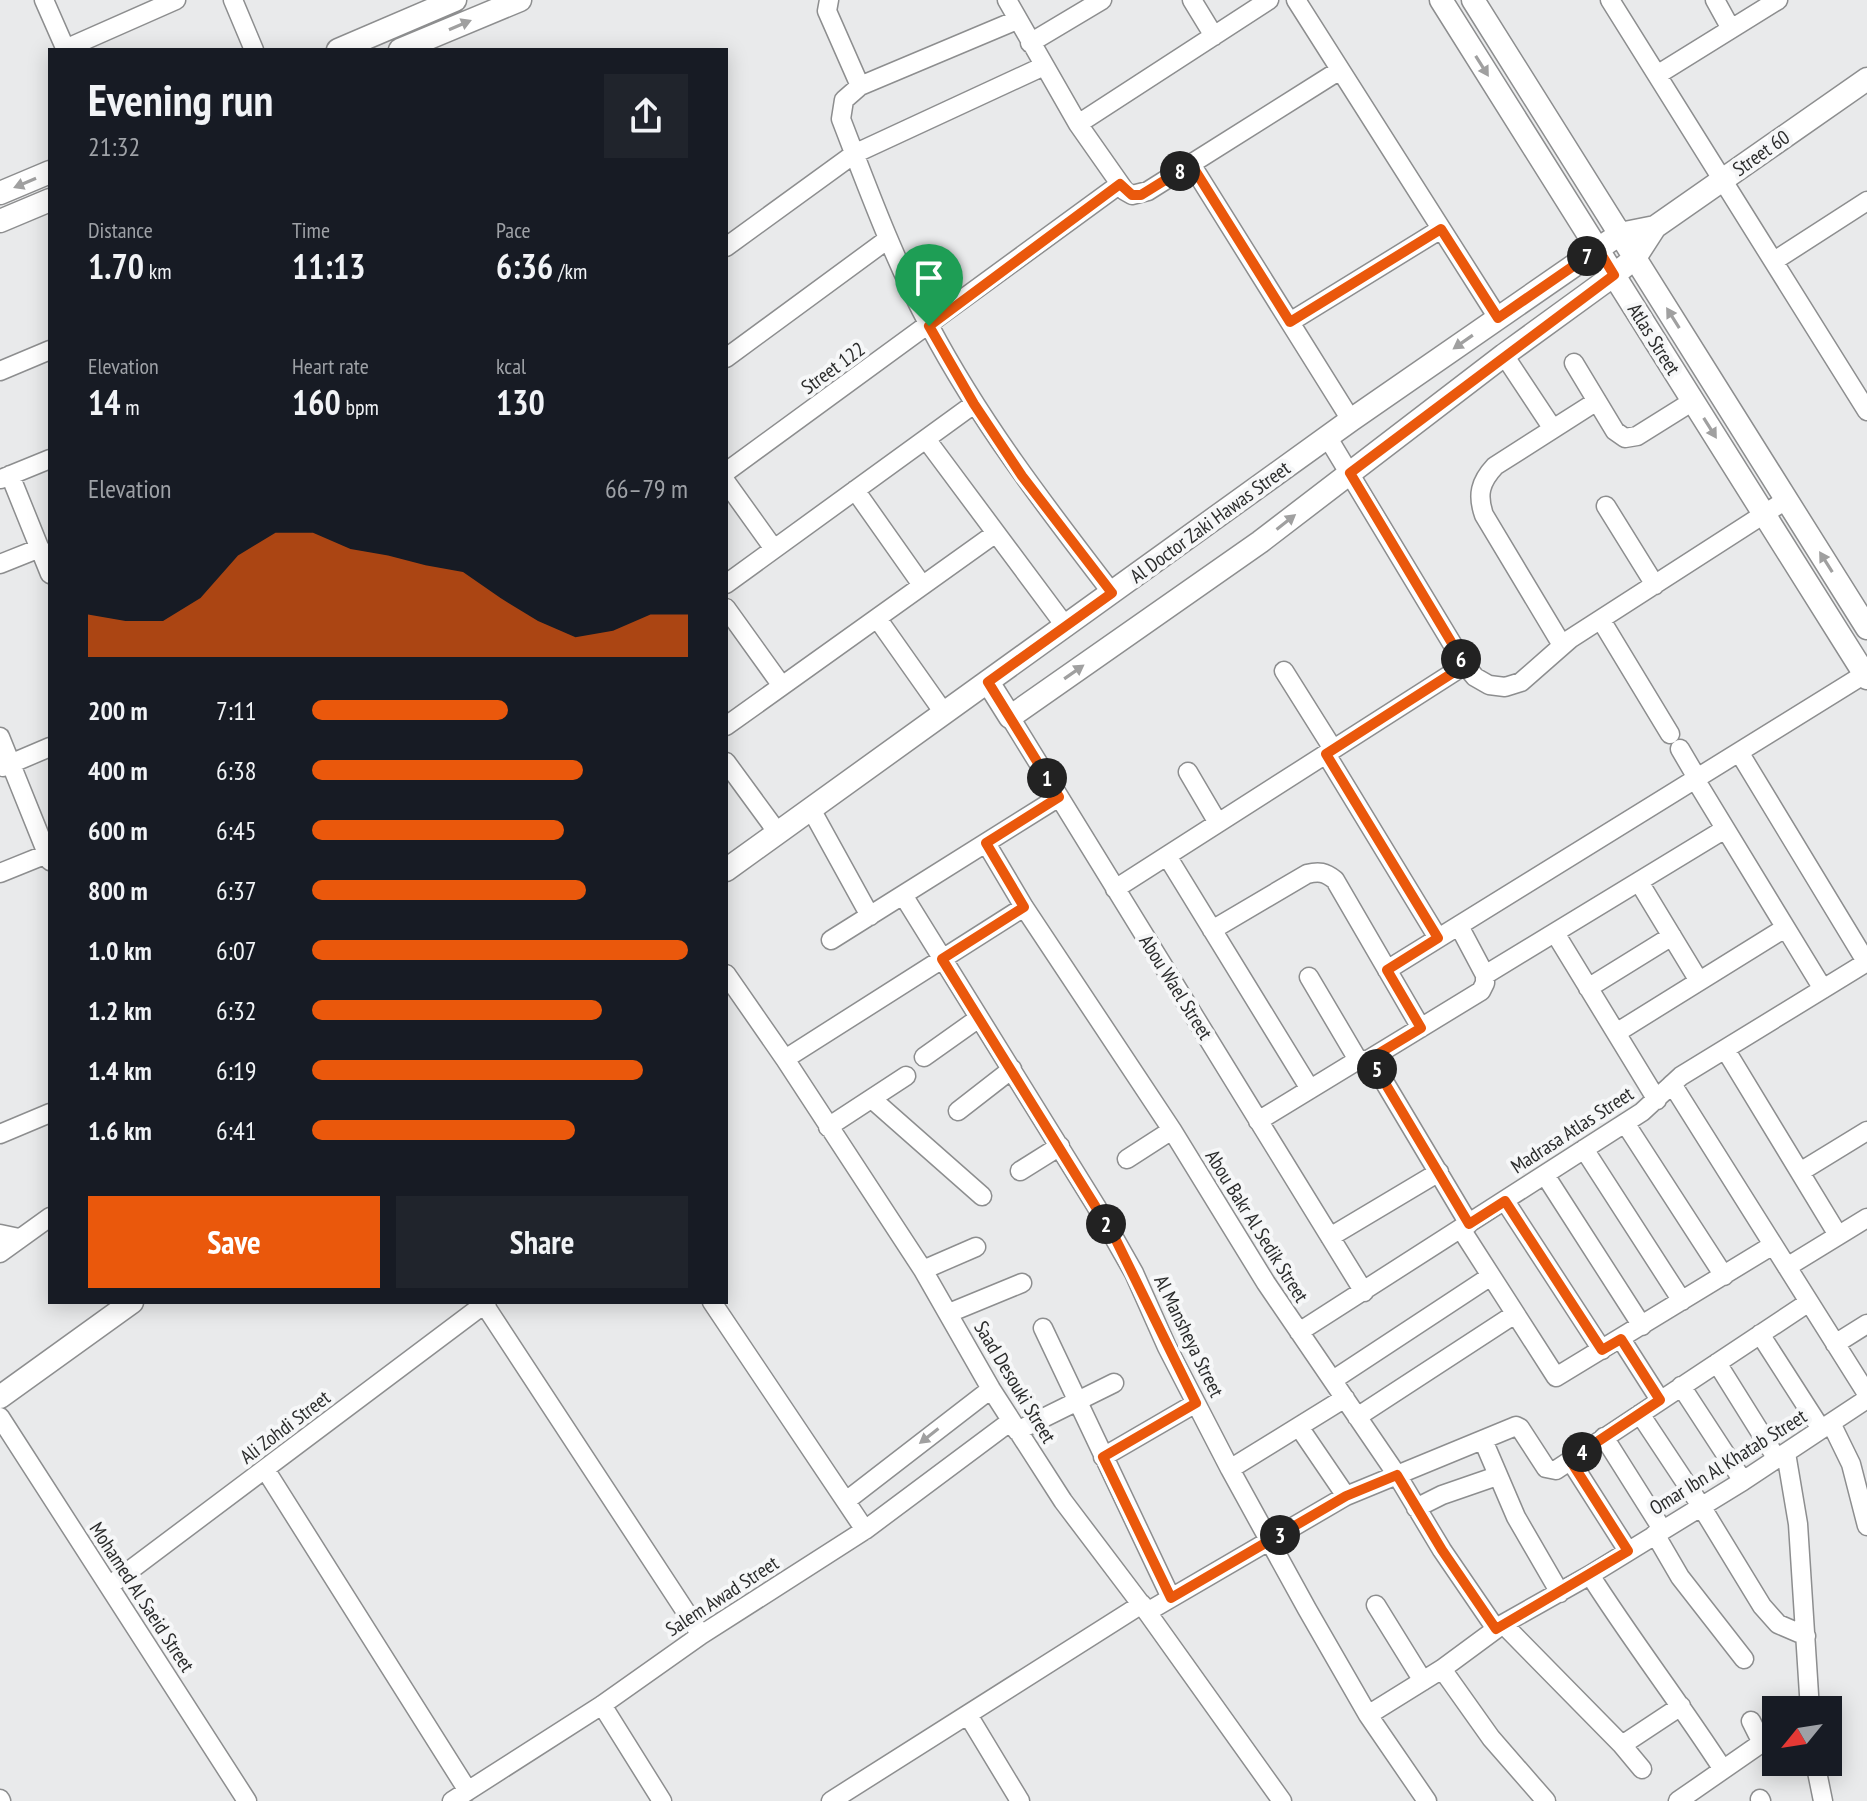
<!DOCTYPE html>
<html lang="en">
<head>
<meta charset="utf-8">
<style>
	body { margin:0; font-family:"PT Sans Narrow",sans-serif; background:#20242c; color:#f1f3f6; height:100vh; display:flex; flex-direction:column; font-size:30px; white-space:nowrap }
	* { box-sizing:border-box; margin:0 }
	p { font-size:26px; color:#9ea1a6 }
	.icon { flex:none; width:44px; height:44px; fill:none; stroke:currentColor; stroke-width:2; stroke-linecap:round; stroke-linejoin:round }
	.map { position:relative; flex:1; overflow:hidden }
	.side { position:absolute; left:48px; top:48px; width:680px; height:1256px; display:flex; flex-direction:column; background:#171b24; border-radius:0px; box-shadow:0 4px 20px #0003 }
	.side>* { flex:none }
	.needle { width:52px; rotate:240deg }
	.controls { position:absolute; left:1762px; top:1696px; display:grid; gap:16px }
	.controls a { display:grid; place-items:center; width:80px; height:80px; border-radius:0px; background:#171b24; box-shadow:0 4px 20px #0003; font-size:40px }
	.pin { position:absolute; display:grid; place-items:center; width:68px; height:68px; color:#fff; margin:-82px -34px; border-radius:50% 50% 50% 0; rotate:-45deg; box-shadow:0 0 8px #0007 }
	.pin .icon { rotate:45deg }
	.km { position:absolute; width:40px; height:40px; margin:-20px; border-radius:50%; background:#222; color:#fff; font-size:22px; line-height:40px; text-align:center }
	.round { display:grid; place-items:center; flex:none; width:84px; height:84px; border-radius:0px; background:#20242c }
	.head { display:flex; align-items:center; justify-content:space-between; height:136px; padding:0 40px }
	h1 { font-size:44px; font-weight:700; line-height:60px }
	.figures { display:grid; grid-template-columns:repeat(3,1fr); gap:12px; height:136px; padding:8px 40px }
	.figures div { display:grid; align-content:center }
	.figures b { font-size:34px; font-weight:700 }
	.figures small { font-size:22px; font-weight:400 }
	.figures p { font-size:22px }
	.chart { height:224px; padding:16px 40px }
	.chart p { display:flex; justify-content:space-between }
	.chart svg { width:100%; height:144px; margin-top:8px; fill:#ea580c; opacity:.7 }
	.button { display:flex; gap:16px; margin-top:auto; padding:16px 40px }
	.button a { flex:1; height:92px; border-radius:0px; background:#ea580c; color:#fff; font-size:32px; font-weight:700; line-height:92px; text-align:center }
	.button a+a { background:#20242c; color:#f1f3f6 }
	ul { padding:0 40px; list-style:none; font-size:26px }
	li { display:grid; grid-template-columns:128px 96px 1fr; align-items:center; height:60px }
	li i { height:20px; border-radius:10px; background:#ea580c }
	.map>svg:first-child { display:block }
</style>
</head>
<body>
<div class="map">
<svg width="1867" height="1801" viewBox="0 0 1867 1801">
	<rect width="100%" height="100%" fill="#e9eaeb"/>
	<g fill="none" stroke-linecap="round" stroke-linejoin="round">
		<defs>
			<path id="minor" d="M44 0 66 50
				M233 0 254 50
				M829 0 827 11 860 86
				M1007 0 1078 124 1125 191 1132 195 1148 191 1340 70
				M1192 0 1214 36
				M1296 0 1498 318
				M1610 0 1867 411
				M1715 0 1731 29
				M1017 20 860 86 844 100 841 119C868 189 894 260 930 327 981 423 1046 507 1112 593
				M1030 43 1102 0
				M65 49 176 0
				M1657 75 1778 0
				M1078 124 1269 0
				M1191 164 1351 420
				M726 247 854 154 1044 66
				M1774 261 1867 201
				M1290 322 1441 229
				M1504 355 1553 429
				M726 358 888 239
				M1574 363 1615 431 1625 438 1637 436 1693 401
				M0 371 50 350
				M1328 438 1465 665 1475 677 1489 685 1505 687 1521 682 1570 639 1786 500
				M926 439 1066 627
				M726 472 1120 184
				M10 475 50 574
				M1 479 50 459
				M726 482 774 549
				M855 490 922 585
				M1606 506 1655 585
				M0 564 40 548
				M726 584 974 404
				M726 608 782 686
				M877 618 944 713
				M1601 620 1670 734
				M1562 645 1484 515C1477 495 1480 482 1495 466L1597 401
				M1284 671 1333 749
				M1010 717 1364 1292
				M726 726 996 533
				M0 737 50 861
				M1680 749 1697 778
				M1739 752 1867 963
				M1326 754 1438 938
				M726 762 778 833
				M3 767 50 747
				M1188 772 1218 823
				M1695 779 1823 989
				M811 809 870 916
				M986 843 1024 907 1172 1130 1266 1283 1397 1475 1442 1550 1496 1629
				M1167 856 1310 1089
				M0 873 47 854
				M1639 882 1699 981
				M1115 889 1465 665
				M903 895 1096 1206 1134 1273 1167 1347 1230 1469 1307 1609 1368 1715 1427 1801
				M1212 930 1307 874C1319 871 1325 872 1335 880L1421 1028
				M1555 933 1657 1100
				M831 940 1059 797
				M1387 970 1865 674
				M726 974 785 1059 923 1270 991 1389 1063 1501 1147 1612 1282 1801
				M1485 975 1725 829
				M1309 977 1358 1060
				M1588 988 1672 936
				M1616 1033 1785 928
				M1725 1049 1838 1235
				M924 1057 979 1018
				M785 1059 1024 907
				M1368 1060 1481 991 1485 983V975L1459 926
				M1672 1084 1867 1394
				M872 1099 982 1196
				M958 1111 1012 1069
				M1258 1121 1358 1060H1368L1376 1068 1469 1224
				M1625 1123 1724 1276
				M828 1127 906 1076
				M0 1134 50 1113
				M1584 1149 1682 1301
				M1127 1159 1172 1130
				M1020 1171 1060 1146
				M1800 1172 1867 1131
				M1545 1175 1642 1326
				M1505 1201 1602 1350
				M1461 1229 1556 1377 1773 1245
				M0 1234 19 1238
				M1330 1237 1439 1172
				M0 1253 50 1217
				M1787 1267 1867 1218
				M923 1270 976 1247
				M712 1302 865 1530
				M484 1304 701 1635
				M949 1313 1022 1283
				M1043 1328 1171 1598
				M1299 1332 1642 1112 1681 1076 1867 962
				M1760 1334 1821 1429
				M1621 1339 1660 1400
				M1835 1344 1867 1324
				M1717 1363 1777 1459
				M1333 1380 1491 1276
				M1681 1386 1743 1481
				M1640 1414 1701 1506 1762 1606 1778 1624 1806 1636
				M0 1417 247 1801
				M1357 1417 1515 1314
				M1831 1423 1851 1464 1867 1526
				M1299 1427 1346 1496
				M1017 1431 1114 1383
				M1604 1437 1662 1529
				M1483 1440 1516 1517 1560 1593
				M1786 1453 1798 1524 1810 1710
				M1103 1457 1196 1403
				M1570 1460 1628 1551
				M265 1469 468 1791
				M1230 1469 1345 1398
				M846 1501 991 1389
				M1416 1508 1442 1495 1497 1476
				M1655 1534 1680 1577 1744 1659
				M1590 1575C1632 1641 1680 1703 1722 1768
				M109 1586 487 1302
				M1376 1605 1423 1681
				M1147 1612 1346 1496 1516 1426 1520 1428 1546 1468 1556 1470 1809 1302
				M1503 1624 1622 1745 1642 1769
				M1442 1669 1491 1738 1546 1801
				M602 1705 662 1801
				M968 1715 1020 1801
				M1368 1715 1442 1669 1503 1624 1590 1575 1743 1481 1867 1399
				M1751 1721 1761 1741
				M1622 1745 1681 1706
				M1815 1762 1823 1801
				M0 1799 1 1801
				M1760 1799 1761 1801
				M452 1801 602 1705 701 1635 865 1530 1011 1421
				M831 1801 1142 1604
				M1678 1801 1776 1733"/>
			<path id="tertiary" d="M1441 0 1867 678
				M1473 0 1867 628
				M338 50 455 0
				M400 50 520 0
				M0 193 50 172
				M0 221 50 200
				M988 682 1010 717 1260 542 1504 355 1614 275 1635 258 1655 227 1867 79
				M726 870 1351 420 1598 249 1620 234 1655 227
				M0 1397 132 1302"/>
		</defs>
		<use href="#minor" stroke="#8d8e8f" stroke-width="21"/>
		<use href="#tertiary" stroke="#8d8e8f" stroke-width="25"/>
		<use href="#minor" stroke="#fff" stroke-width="18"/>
		<use href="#tertiary" stroke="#fff" stroke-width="22"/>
	</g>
	<defs><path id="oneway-solid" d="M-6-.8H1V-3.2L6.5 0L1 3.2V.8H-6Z" transform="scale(2)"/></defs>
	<g fill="#a0a0a0">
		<use href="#oneway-solid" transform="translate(460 25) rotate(-23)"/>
		<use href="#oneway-solid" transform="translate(1482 66) rotate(58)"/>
		<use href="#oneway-solid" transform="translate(25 183) rotate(157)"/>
		<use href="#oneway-solid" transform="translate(1673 318) rotate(-122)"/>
		<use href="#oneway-solid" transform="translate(1463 342) rotate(145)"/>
		<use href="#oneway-solid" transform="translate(1710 428) rotate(58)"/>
		<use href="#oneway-solid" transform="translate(1286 522) rotate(-38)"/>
		<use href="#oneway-solid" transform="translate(1826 562) rotate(-122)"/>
		<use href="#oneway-solid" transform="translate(1074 672) rotate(-35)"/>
		<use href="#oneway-solid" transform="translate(929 1436) rotate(142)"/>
	</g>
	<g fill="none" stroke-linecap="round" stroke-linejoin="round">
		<defs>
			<path id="route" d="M1191 164 1290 322 1441 229 1498 318 1598 249 1614 275 1350 473 1465 665 1326 754 1438 938 1387 970 1421 1028 1368 1060 1376 1068 1469 1224 1505 1201 1602 1350 1621 1339 1660 1400 1570 1460 1628 1551 1496 1629 1442 1550 1397 1475 1346 1496 1171 1598 1103 1457 1196 1403 1115 1238 942 959 1024 907 986 843 1059 797 988 682 1112 593 1022 476 974 404 929 326 1120 184 1132 195H1141Z"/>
		</defs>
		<use href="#route" stroke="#fff" stroke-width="16"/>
		<use href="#route" stroke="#ea580c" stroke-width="10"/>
	</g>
	<g text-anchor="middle" stroke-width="8" stroke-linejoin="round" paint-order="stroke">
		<g font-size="20" fill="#2b2c2c" stroke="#f6f7f8">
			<text transform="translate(1761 153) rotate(-35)" y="7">Street 60</text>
			<text transform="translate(1654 339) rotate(58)" y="7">Atlas Street</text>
			<text transform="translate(833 368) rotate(-36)" y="7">Street 122</text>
			<text transform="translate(1210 522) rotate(-36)" y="7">Al Doctor Zaki Hawas Street</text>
			<text transform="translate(1176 987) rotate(58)" y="7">Abou Wael Street</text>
			<text transform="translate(1572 1130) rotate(-33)" y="7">Madrasa Atlas Street</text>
			<text transform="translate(1257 1226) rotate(58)" y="7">Abou Bakr Al Sedik Street</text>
			<text transform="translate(1189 1336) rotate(64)" y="7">Al Mansheya Street</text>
			<text transform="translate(1015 1382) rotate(59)" y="7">Saad Desouki Street</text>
			<text transform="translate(285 1427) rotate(-37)" y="7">Ali Zohdi Street</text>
			<text transform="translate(1728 1462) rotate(-32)" y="7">Omar Ibn Al Khatab Street</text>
			<text transform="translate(722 1596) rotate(-33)" y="7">Salem Awad Street</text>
			<text transform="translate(142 1597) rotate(57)" y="7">Mohamed Al Saeid Street</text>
		</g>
	</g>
</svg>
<div class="controls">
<a><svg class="needle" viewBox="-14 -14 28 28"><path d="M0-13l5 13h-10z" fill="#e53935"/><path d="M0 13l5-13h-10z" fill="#9ea1a6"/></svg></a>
</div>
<div class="pin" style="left:929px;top:326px;background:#1e9e55"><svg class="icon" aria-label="arrive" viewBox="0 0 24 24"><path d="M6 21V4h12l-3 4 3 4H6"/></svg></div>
<b class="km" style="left:1047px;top:778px">1</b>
<b class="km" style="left:1106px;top:1224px">2</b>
<b class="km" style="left:1280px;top:1535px">3</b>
<b class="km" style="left:1582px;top:1452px">4</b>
<b class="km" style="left:1377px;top:1069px">5</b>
<b class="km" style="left:1461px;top:659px">6</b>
<b class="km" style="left:1587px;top:256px">7</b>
<b class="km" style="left:1180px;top:171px">8</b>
<section class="side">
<div class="head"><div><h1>Evening run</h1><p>21:32</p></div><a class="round"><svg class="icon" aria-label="share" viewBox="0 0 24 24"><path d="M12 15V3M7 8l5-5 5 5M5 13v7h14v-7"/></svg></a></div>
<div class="figures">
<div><p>Distance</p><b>1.70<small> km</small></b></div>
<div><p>Time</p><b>11:13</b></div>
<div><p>Pace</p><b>6:36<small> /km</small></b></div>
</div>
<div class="figures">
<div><p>Elevation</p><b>14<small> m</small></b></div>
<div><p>Heart rate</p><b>160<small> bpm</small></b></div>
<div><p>kcal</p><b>130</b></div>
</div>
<div class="chart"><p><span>Elevation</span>66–79 m</p>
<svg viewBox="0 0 160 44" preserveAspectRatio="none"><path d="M0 44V31L10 33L20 33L30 26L40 13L50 6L60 6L70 11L80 13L90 16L100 18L110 26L120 33L130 38L140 36L150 31L160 31V44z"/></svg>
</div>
<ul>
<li><b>200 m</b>7:11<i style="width:52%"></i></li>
<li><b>400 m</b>6:38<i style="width:72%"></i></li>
<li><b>600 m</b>6:45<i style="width:67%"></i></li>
<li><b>800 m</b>6:37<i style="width:73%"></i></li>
<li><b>1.0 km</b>6:07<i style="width:100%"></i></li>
<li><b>1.2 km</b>6:32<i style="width:77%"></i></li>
<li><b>1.4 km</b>6:19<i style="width:88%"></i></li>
<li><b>1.6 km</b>6:41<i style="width:70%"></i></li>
</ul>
<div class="button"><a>Save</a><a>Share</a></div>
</section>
</div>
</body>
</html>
